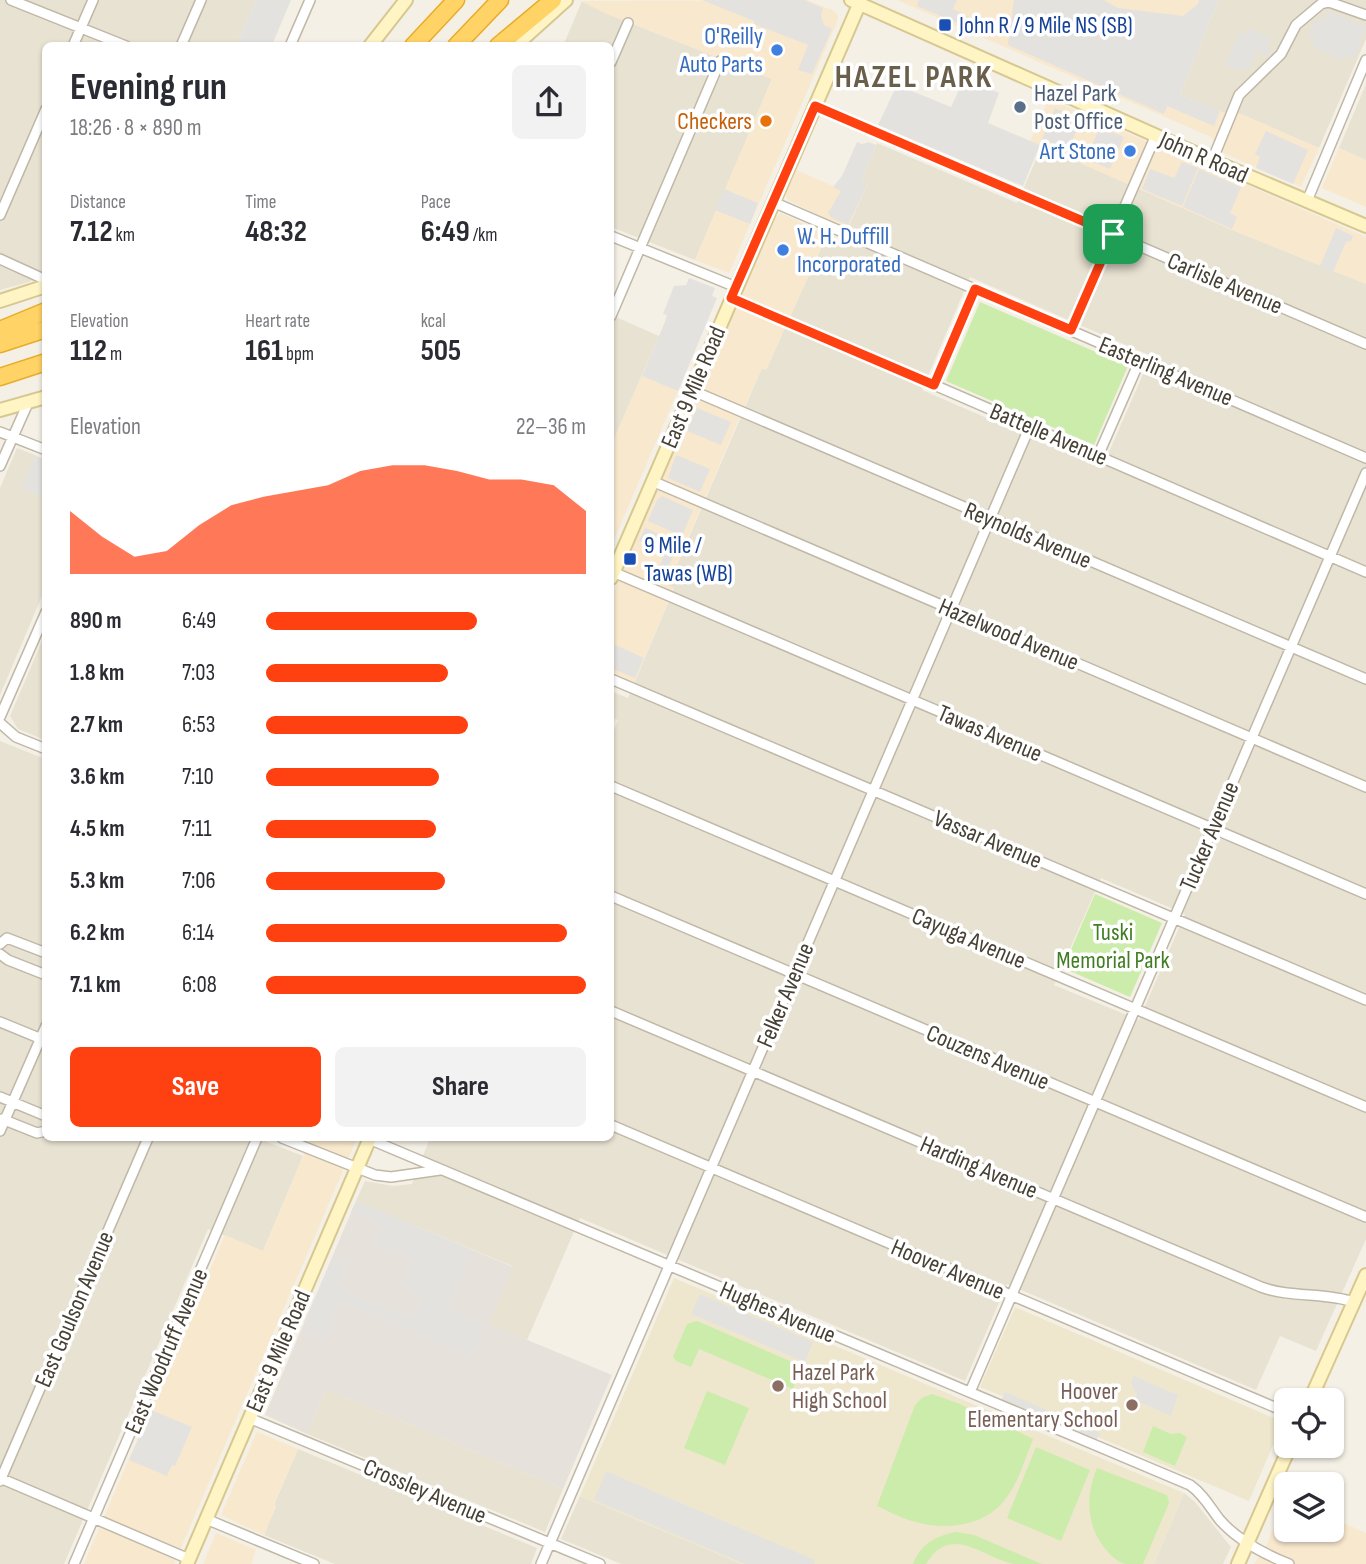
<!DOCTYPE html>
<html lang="en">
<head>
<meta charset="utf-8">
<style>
	body { margin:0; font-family:"Sofia Sans Condensed",sans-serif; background:#f2f2f3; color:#2b2b33; height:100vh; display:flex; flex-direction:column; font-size:26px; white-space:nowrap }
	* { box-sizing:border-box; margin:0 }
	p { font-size:23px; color:#7c7c81 }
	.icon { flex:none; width:38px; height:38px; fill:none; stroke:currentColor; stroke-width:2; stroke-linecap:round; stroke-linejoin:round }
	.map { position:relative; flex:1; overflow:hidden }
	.panel { position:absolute; left:42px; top:42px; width:572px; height:1099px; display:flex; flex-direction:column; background:#fff; border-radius:10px; box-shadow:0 2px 5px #0004 }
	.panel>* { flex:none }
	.tools { position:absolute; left:1274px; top:1388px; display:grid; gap:14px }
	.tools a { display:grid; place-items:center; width:70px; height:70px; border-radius:10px; background:#fff; box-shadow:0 2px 5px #0004; font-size:35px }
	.pin { position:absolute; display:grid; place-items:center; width:60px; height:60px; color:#fff; margin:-30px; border-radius:14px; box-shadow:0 4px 10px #0006 }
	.round { display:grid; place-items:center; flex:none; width:74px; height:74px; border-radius:10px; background:#f2f2f3 }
	.head { display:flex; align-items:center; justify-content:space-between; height:119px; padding:0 28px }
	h1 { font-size:38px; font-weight:700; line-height:52px }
	.metrics { display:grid; grid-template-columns:repeat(3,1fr); gap:10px; height:119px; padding:7px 28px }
	.metrics div { display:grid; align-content:center }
	.metrics b { font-size:30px; font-weight:700 }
	.metrics small { font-size:19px; font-weight:400 }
	.metrics p { font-size:19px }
	.chart { height:196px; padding:14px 28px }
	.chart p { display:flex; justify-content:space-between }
	.chart svg { width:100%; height:126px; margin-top:7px; fill:#ff4011; opacity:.7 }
	.primary-button { display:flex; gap:14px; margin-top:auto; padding:14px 28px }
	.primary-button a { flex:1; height:80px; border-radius:10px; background:#ff4011; color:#fff; font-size:28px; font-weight:700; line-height:80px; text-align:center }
	.primary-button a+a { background:#f2f2f3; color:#2b2b33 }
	ul { padding:0 28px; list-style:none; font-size:23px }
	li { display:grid; grid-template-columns:112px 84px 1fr; align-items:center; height:52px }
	li i { height:18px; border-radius:9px; background:#ff4011 }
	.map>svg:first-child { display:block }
</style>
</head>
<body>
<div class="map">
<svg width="1366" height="1564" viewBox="0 0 1366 1564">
	<rect width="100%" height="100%" fill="#f4f0e5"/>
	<path fill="#e8e2d2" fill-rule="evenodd" d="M0 0H256L237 45 46 46 45 271 29 282 0 290Z
		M1219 0H1366V39L1319 148 1241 114 1222 112 1180 95Z
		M582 1 605 13 772 79 695 260 611 227V46H563Z
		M1366 84V160L1339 148Z
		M877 143 1017 203 1042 146 1237 232 1366 284V1239L1316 1351 1280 1336 1256 1390 1007 1284 965 1381 580 1218 527 1340 489 1324 512 1266 356 1201 365 1181 393 1186 412 1184 430 1138H611V738L618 720 611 717V691L628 698 674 589 668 586 762 368 766 370 827 235 842 241 867 185 861 182ZM970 277 1151 356 1102 468 922 390ZM1101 878 1185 914 1139 1020 1054 985Z
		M611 315 659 336 611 446Z
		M17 448 35 455 22 488 45 498V589L0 695V488Z
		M45 634 46 740H45L18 729 10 716Z
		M0 741 45 759 46 1138H257L303 1156 263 1251 208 1229 64 1564H0Z
		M326 1389 563 1489 545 1532 307 1434Z
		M298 1449 537 1548 531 1564H335L264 1535 276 1506 274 1505Z
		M1184 1493 1195 1502 1231 1547 1223 1564H1154Z
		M580 1496 742 1564H621L561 1539Z"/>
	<path fill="#f8e8ce" d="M807 0 834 11 838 15 837 22 729 273 695 260 772 79 605 13 580 1Z
		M897 0H1219L1180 95 1222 112 1241 114 1319 148 1301 187 1223 153 1211 137Z
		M1049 99 1366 237V284L1237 232 1030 141Z
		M1339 148 1366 160V207L1322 188Z
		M796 170 861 198 847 229 788 200 785 193Z
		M781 213 827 235 766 370 762 368 738 421 668 585 674 588 634 683 611 671V599L773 221Z
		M665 322 701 337 611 547V446Z
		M306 1138H357L174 1564H84L225 1235 263 1251 310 1140Z
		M257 1432 298 1449 274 1504 276 1506 264 1535 221 1515Z
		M1286 1499V1530H1332V1518L1366 1533V1564H1254L1266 1546Z
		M216 1533 256 1550 251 1564H203Z"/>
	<path fill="#e6e1da" d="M356 1201 513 1267 489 1324 612 1375 563 1489 326 1389 307 1434 265 1415Z"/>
	<path fill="#eee7ce" d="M674 1278 1184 1493 1154 1564H742L580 1496Z
		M1015 1307 1283 1422 1249 1501 980 1387Z"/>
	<path fill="#cbecaa" d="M980 302 1128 366 1094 445 946 381Z
		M1095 894 1162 923 1130 997 1063 968Z
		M697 1321 790 1361 798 1372 793 1389 699 1349 691 1367 676 1361 673 1357 687 1324Z
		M707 1391 749 1408 725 1465 684 1448Z
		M932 1394 960 1404 1033 1439C1025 1459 1019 1481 1006 1498 986 1527 944 1531 912 1521 900 1518 889 1511 877 1506L915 1405 922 1398Z
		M1153 1426 1171 1434 1180 1433 1187 1437 1175 1466 1143 1452Z
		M1036 1447 1090 1470 1061 1541 1007 1518Z
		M1097 1468 1167 1495 1169 1503 1143 1564C1138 1564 1131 1564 1126 1564 1120 1563 1112 1557 1108 1552 1086 1528 1085 1496 1097 1468Z
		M956 1532 974 1535 1042 1564C1033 1564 1023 1564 1014 1564 983 1558 951 1522 926 1564H913C921 1544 935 1536 956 1532Z"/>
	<path fill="#e4e2de" d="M256 0H291L272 45H237Z
		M702 0H804L823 8 821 16 824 25 832 29 812 74 798 70 808 45 754 24V21Z
		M919 0H957L953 9 994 28 990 37 917 6Z
		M1014 0H1104L1118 8 1183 16 1198 4 1199 0H1219L1180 95 1220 111 1214 126 1167 106 1164 114 1008 45Z
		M1328 11 1366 27 1354 58 1347 55 1344 61 1312 47 1315 40 1308 37 1316 19 1323 22Z
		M1249 28 1270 38 1267 46 1272 52 1266 57 1258 48 1248 70 1241 67 1239 71 1225 65 1240 32 1246 35Z
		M965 77 999 93 988 123 1040 145 1023 186 878 125 897 85 951 107Z
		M1055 108 1081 120 1068 150 1042 139Z
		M1100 127 1124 137 1110 169 1086 159Z
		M1266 131 1308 150 1293 184 1256 168 1260 157 1255 154Z
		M857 142 862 144 869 142 876 145 861 182 867 185 848 225 832 218 828 213 841 191 833 187 842 176Z
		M1182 162 1198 168 1182 206 1142 189 1150 169 1174 178Z
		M1199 169 1241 187 1230 213 1237 217 1232 229 1183 207Z
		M724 189 758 203 750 224 715 210Z
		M1336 228 1353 236 1351 241 1346 242 1333 272 1320 266Z
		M689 278 715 288 712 296 717 298 678 391 642 376 665 322 667 315 663 314 674 286 686 285Z
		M697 408 731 422 721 445 687 431Z
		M35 455 45 460V498L21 488Z
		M676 455 710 469 700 492 668 478Z
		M662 496 693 510 682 536 648 521 657 500Z
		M645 528 679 543 664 577 656 574 665 553 639 541Z
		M611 643 644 658 635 678 611 668Z
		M356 1201 472 1250 449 1307 483 1324 472 1356 341 1302 325 1340 305 1331 308 1324 304 1322 334 1258 349 1264 340 1287 346 1291 411 1318 423 1296 403 1287 414 1260 371 1242 379 1224 351 1212Z
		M700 1294 813 1342 805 1362 691 1314Z
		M1134 1376 1178 1395 1171 1416 1135 1400 1137 1395 1131 1383Z
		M1005 1392 1100 1433 1094 1445 999 1405Z
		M151 1410 192 1427 175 1466 172 1465 167 1476 129 1460Z
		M606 1471 815 1560 814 1564H745L594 1500Z"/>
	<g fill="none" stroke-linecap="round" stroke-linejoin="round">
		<defs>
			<path id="street" d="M11 0 126 46
				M73 46 93 0
				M181 46 201 0
				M290 46 310 0
				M611 62 628 23
				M815 106 1366 344
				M1212 161 1239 95 1281 54 1296 25 1321 4 1329 2 1366 15
				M1307 201 1366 60
				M773 202 1366 458
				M0 215 46 109
				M611 236 736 287
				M0 259 46 280
				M731 297 1366 572
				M611 316 720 61
				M1071 330 1156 135
				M934 385 975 289
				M691 390 1366 679
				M0 432 46 450
				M1098 456 1140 360
				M0 466 28 403
				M652 481 1366 787
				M613 572 1366 894
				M611 679 1366 1000
				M0 717 46 612
				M0 723 16 737 46 749
				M611 786 1366 1107
				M611 896 1366 1217
				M0 944 7 938 46 953
				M0 954 8 960 46 975
				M611 1011 1261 1287C1291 1298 1324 1292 1354 1302
				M0 1022 44 1040
				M0 1097 46 1116
				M2 1119 37 1133 46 1131
				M611 1125 1286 1412
				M0 1131 46 1026
				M282 1138 375 1175 391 1177 440 1170
				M369 1139 1190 1485C1203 1494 1210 1507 1219 1519 1236 1539 1264 1554 1289 1564
				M970 1392 1366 473
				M249 1418 600 1564
				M0 1478 189 1559
				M0 1481 148 1138
				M206 1519 314 1564
				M74 1564 257 1138
				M541 1564 1030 426"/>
			<path id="secondary" d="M851 0 1220 164 1366 226
				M370 46 406 0
				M515 46 566 0
				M0 301 46 286
				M0 410 46 397
				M611 578 861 0
				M1310 1400 1366 1275
				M187 1564 370 1138
				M1238 1564 1290 1446"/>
			<path id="highway" d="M413 46 456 0
				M456 46 500 0
				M498 46 553 0
				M0 330 46 311
				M0 344 46 329
				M0 377 46 362"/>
		</defs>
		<use href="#street" stroke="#c0b8a7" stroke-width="12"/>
		<use href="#secondary" stroke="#d7c891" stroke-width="16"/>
		<use href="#highway" stroke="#e9ac29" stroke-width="19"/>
		<use href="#street" stroke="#fff" stroke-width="9"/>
		<use href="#secondary" stroke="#fff4c4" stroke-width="12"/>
		<use href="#highway" stroke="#ffd365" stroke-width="16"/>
	</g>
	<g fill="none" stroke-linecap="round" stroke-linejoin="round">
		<defs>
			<path id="route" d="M815 106 1113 234 1071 330 975 289 934 385 731 298Z"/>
		</defs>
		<use href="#route" stroke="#fff" stroke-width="14"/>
		<use href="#route" stroke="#ff4011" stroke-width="9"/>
	</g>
	<g fill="#1a4fb4" stroke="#fff" stroke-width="2.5">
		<rect x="938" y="18" width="14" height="14" rx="3.5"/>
		<rect x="623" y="552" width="14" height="14" rx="3.5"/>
	</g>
	<g fill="#3f7fe0" stroke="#fff" stroke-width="2.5">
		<circle cx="777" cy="50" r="7"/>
		<circle cx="1130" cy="151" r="7"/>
		<circle cx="783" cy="250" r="7"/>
	</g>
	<circle fill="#5c6f8a" stroke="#fff" stroke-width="2.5" cx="1020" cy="107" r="7"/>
	<circle fill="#e8710a" stroke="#fff" stroke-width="2.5" cx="766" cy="121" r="7"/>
	<g fill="#8d6e63" stroke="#fff" stroke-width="2.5">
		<circle cx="778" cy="1386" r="7"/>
		<circle cx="1132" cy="1405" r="7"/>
	</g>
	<g text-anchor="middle" stroke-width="7" stroke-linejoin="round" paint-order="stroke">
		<g font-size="24" fill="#164399" stroke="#fff" text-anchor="start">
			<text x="959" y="33">John R / 9 Mile NS (SB)</text>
			<text x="644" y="553">9 Mile /<tspan x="644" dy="28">Tawas (WB)</tspan></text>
		</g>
		<g font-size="24" fill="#366cbe" stroke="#fff" text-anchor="end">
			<text x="763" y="44">O'Reilly<tspan x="763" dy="28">Auto Parts</tspan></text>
			<text x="1116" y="159">Art Stone</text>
			<text x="797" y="244" text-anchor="start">W. H. Duffill<tspan x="797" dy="28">Incorporated</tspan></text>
		</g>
		<g font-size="24" fill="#4e5e75" stroke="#fff" text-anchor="start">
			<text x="1034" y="101">Hazel Park<tspan x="1034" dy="28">Post Office</tspan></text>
		</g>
		<g font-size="24" fill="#c56008" stroke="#fff" text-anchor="end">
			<text x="752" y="129">Checkers</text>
		</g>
		<g font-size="24" fill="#474034" stroke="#fff">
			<text transform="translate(1204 157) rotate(24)" y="8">John R Road</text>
			<text transform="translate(1225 283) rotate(23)" y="8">Carlisle Avenue</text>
			<text transform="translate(1166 371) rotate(23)" y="8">Easterling Avenue</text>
			<text transform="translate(693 387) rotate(-67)" y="8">East 9 Mile Road</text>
			<text transform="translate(1049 434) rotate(23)" y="8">Battelle Avenue</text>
			<text transform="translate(1028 535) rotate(23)" y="8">Reynolds Avenue</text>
			<text transform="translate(1009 634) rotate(23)" y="8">Hazelwood Avenue</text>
			<text transform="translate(990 733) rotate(23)" y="8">Tawas Avenue</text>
			<text transform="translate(1209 836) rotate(-67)" y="8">Tucker Avenue</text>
			<text transform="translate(988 839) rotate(23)" y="8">Vassar Avenue</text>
			<text transform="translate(969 938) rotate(23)" y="8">Cayuga Avenue</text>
			<text transform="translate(785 995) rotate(-67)" y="8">Felker Avenue</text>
			<text transform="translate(988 1057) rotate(23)" y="8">Couzens Avenue</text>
			<text transform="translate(979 1167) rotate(23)" y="8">Harding Avenue</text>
			<text transform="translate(948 1269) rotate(23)" y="8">Hoover Avenue</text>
			<text transform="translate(74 1309) rotate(-67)" y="8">East Goulson Avenue</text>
			<text transform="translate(778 1312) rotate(23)" y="8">Hughes Avenue</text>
			<text transform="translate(166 1351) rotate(-67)" y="8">East Woodruff Avenue</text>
			<text transform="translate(278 1351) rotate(-67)" y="8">East 9 Mile Road</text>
			<text transform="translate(425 1491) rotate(23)" y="8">Crossley Avenue</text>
		</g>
		<g font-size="24" fill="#407d23" stroke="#fff">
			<text x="1113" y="940">Tuski<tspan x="1113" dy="28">Memorial Park</tspan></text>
		</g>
		<g font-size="24" fill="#785e54" stroke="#fff" text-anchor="start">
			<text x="792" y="1380">Hazel Park<tspan x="792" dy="28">High School</tspan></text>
			<text x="1118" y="1399" text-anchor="end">Hoover<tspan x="1118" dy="28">Elementary School</tspan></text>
		</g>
		<g font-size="32" font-weight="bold" letter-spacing="2" fill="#6a5f4a" stroke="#fff">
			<text x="914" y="87">HAZEL PARK</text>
		</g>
	</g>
</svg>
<div class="tools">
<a><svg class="icon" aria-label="locate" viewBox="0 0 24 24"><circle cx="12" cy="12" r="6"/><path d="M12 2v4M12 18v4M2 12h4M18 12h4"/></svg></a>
<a><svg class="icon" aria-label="layers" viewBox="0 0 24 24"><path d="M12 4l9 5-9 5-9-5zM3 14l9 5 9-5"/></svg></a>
</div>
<div class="pin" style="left:1113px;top:234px;background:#1e9e55"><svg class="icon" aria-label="arrive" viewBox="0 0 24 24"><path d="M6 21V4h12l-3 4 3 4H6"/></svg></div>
<section class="panel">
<div class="head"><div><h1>Evening run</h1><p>18:26 · 8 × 890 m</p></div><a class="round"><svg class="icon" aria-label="share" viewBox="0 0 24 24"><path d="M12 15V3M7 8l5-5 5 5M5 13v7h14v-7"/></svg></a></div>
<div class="metrics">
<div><p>Distance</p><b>7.12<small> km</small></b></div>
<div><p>Time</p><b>48:32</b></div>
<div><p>Pace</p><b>6:49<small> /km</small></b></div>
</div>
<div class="metrics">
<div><p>Elevation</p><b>112<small> m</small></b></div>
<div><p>Heart rate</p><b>161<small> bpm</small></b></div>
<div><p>kcal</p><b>505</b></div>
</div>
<div class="chart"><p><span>Elevation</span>22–36 m</p>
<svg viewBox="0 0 160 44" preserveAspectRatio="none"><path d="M0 44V22L10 31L20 38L30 36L40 27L50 20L60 17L70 15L80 13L90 8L100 6L110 6L120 8L130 11L140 11L150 13L160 22V44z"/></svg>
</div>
<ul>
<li><b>890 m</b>6:49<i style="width:66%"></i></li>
<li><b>1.8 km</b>7:03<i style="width:57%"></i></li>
<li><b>2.7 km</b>6:53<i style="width:63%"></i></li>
<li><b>3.6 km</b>7:10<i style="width:54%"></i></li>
<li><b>4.5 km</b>7:11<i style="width:53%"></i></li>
<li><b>5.3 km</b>7:06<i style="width:56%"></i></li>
<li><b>6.2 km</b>6:14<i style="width:94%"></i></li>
<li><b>7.1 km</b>6:08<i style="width:100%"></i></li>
</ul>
<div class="primary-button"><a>Save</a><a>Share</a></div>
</section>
</div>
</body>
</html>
